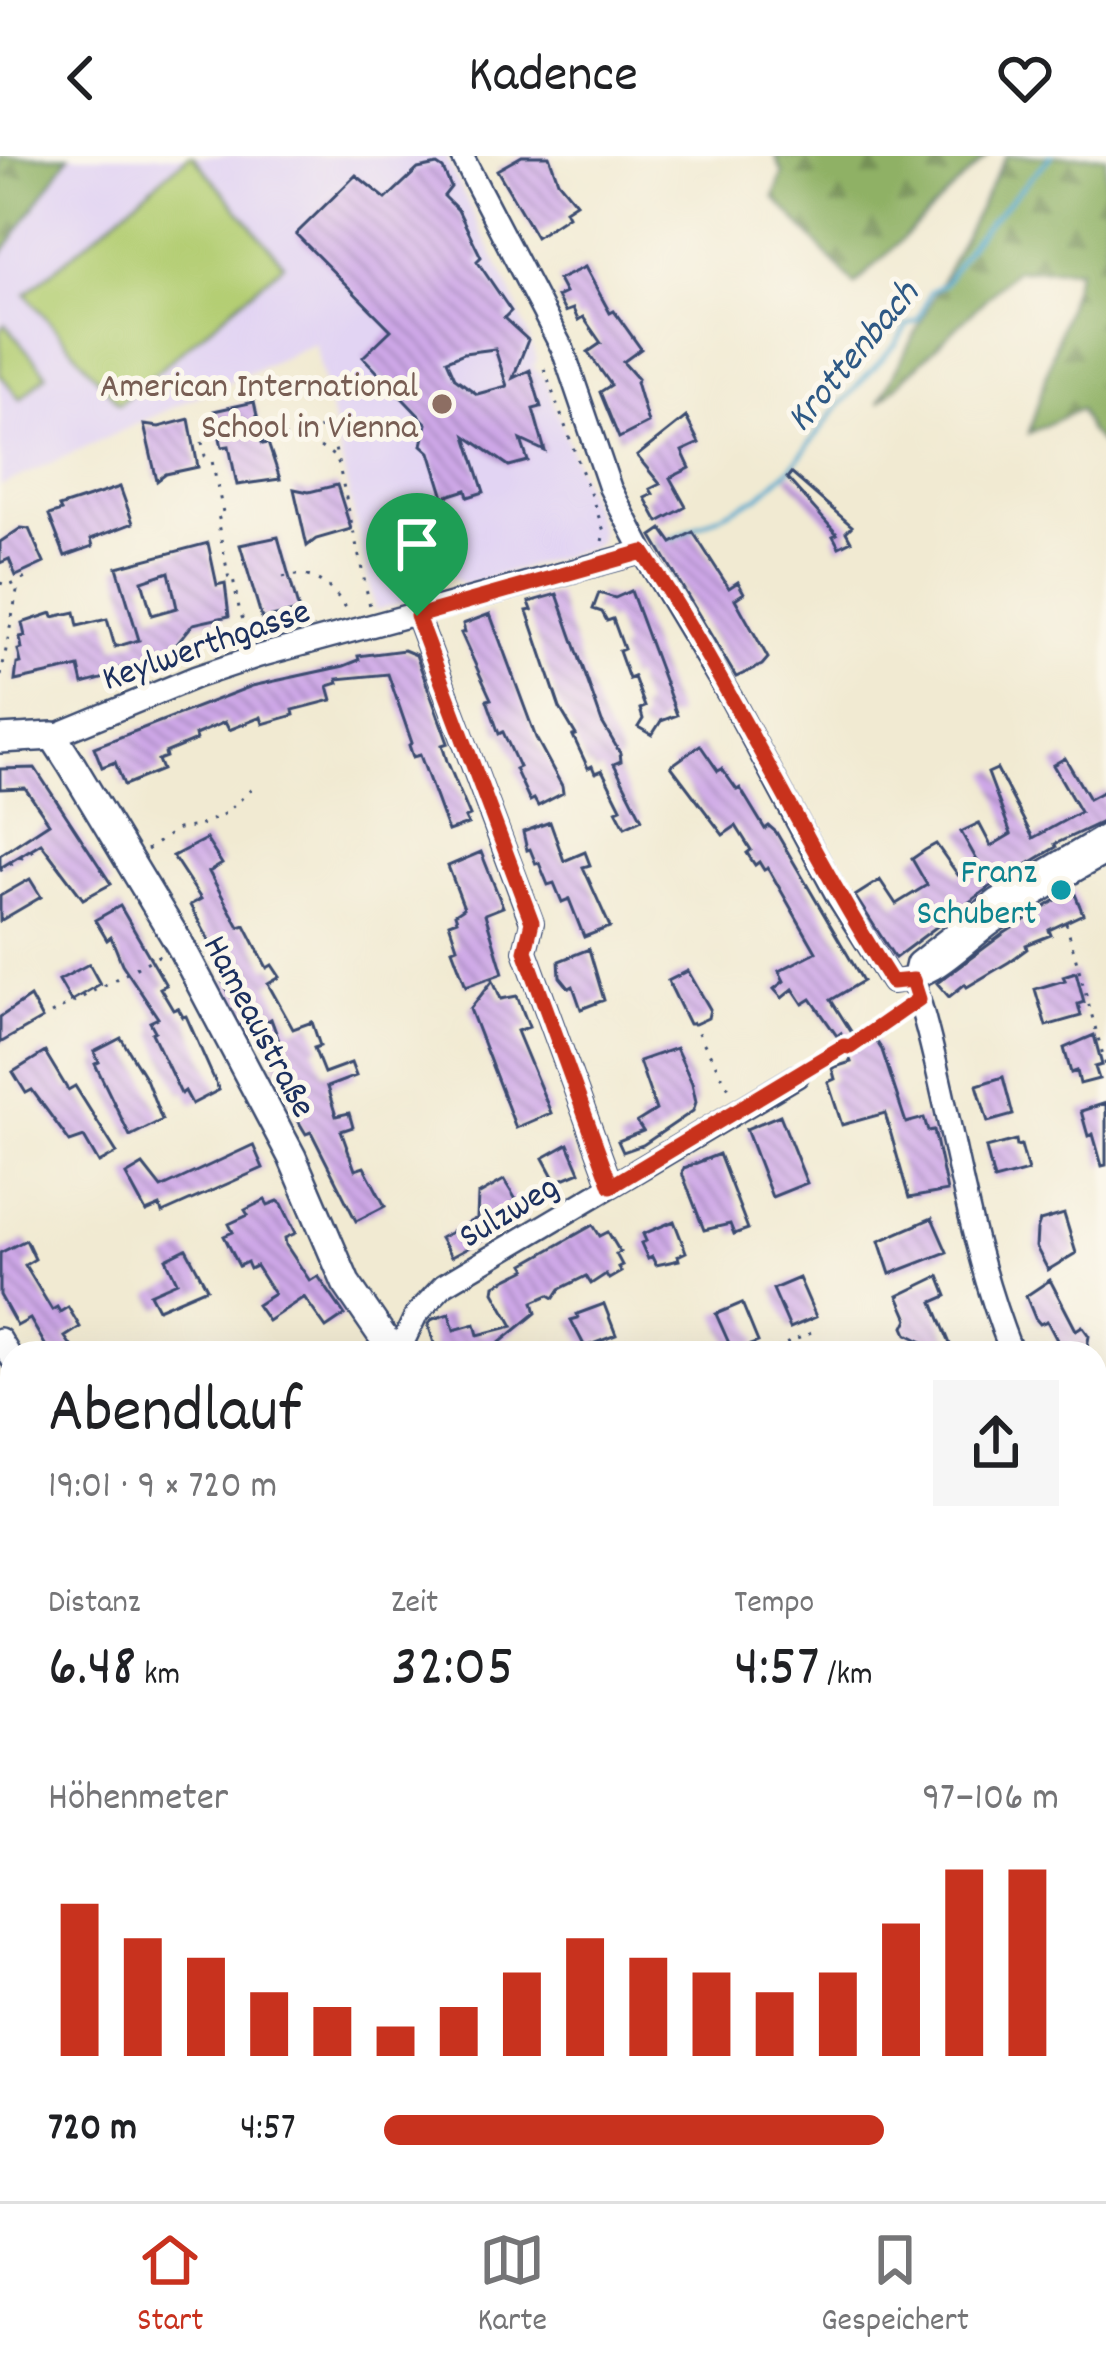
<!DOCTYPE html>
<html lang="de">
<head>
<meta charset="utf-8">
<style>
	body { margin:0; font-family:Dekko,sans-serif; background:#f6f6f6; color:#202124; height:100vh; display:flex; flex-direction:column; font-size:45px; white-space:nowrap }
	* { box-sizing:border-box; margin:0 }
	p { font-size:39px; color:#757577 }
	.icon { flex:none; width:66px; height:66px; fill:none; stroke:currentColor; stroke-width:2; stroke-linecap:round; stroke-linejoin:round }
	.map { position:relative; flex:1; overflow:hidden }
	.sheet { position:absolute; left:0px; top:1185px; width:1107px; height:861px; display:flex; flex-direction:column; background:#fff; border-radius:36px 36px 0 0; box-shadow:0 12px 48px #0002 }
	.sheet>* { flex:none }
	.pin { position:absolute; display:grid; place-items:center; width:102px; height:102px; color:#fff; margin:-123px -51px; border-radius:50% 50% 50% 0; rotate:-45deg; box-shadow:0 0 12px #0007 }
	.pin .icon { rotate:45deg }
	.round { display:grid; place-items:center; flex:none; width:126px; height:126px; border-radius:0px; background:#f6f6f6 }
	.overview { display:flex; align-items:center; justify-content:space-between; height:204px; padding:0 48px }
	h1 { font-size:66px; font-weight:600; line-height:90px }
	.stats { display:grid; grid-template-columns:repeat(3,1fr); gap:18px; height:204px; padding:12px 48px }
	.stats div { display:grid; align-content:center }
	.stats b { font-size:60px; font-weight:600 }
	.stats small { font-size:33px; font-weight:400 }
	.stats p { font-size:33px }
	.chart { height:336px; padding:24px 48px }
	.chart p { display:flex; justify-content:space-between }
	.chart svg { width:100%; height:216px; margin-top:12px; stroke:#c8321e; stroke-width:6 }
	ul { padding:0 48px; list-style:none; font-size:39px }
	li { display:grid; grid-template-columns:192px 144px 1fr; align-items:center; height:90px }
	li i { height:30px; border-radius:15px; background:#c8321e }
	header { display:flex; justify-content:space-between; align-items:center; height:156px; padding:0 48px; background:#fff; font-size:54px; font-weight:600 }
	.dock { display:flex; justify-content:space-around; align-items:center; height:168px; border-top:3px solid #e0e0e0; background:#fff; font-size:33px; color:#757577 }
	.dock a { display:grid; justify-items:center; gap:6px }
	.dock .selected { color:#c8321e }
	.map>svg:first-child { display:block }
</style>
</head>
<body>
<header><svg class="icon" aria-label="back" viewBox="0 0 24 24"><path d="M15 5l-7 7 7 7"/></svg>Kadence<svg class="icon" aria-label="heart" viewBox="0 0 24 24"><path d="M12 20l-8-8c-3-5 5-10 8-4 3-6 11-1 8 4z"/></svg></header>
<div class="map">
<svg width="1106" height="2045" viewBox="0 0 1106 2045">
	<defs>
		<pattern id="forest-firs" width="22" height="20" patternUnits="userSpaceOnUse" patternTransform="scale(3)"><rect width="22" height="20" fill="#8fb165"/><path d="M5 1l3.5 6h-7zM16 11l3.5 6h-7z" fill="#749056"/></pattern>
		<pattern id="building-back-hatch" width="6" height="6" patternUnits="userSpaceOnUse" patternTransform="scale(3)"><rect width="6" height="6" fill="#cea7e7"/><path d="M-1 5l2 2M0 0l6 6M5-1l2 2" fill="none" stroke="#a688be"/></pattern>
	</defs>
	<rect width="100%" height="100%" fill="#fbf7ec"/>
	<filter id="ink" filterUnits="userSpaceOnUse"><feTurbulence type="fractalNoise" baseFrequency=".00833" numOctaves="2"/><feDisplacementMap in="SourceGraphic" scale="24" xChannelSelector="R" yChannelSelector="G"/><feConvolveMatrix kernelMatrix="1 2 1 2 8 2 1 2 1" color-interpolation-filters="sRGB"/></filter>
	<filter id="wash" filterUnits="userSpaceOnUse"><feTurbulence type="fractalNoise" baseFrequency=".004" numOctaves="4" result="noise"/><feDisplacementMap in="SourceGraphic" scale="48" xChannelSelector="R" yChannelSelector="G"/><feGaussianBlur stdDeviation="2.7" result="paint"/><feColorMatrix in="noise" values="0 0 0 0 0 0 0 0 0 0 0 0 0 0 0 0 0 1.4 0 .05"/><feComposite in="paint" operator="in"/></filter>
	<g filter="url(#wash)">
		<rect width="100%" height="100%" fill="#f1ead2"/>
		<path fill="#e2d4f3" d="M69 0H445L513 140 537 204 533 211 545 223 600 373 599 386 592 391 464 429 450 419 437 425 429 440 375 454 315 187 0 330V101Z"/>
		<path fill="url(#forest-firs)" stroke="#557062" stroke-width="3" d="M0 0H69L0 101Z
			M775 0H987L855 129 774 41 783 17Z
			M1006 0H1106V292L1089 276 1080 253 1029 277 1078 113 1015 114 879 247Z"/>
		<path fill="#b4ce73" stroke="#687e68" stroke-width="3" d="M188 0H193L284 108 119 248 26 138Z
			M5 168 47 218 20 243 0 218V173Z"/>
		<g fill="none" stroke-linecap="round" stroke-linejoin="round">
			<path stroke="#50a7cd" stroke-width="4.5" d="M657 390 758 341 792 311 836 253 896 188 907 169 918 164 931 135 944 128 974 83 1051 0"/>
		</g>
		<g id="blocks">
			<path fill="url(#building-back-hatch)" fill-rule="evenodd" d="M522 0H549L558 25 576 47 565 54 568 60 536 81 497 14Z
				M437 9 443 13 451 31 444 40 458 54 481 101 477 105 511 155 504 162 528 184 513 222 530 214 541 251 533 253 545 295 521 284 528 305 509 310 466 280 484 336 468 341 466 334 444 341 430 296 422 289 427 268 363 201 391 174 296 78 356 19 386 43 418 13ZM495 193 507 230 477 238 455 222 447 204 464 197Z
				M585 111 610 157 614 155 641 193 623 206 638 223 636 226 648 267 619 282 600 236 611 229 588 196 601 187 583 161 578 164 573 153 565 156 557 141 565 137 558 124Z
				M254 246 263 288 268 287 280 323 237 329 229 290 222 291 214 255Z
				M686 261 699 287 682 295 690 312 670 322 686 351 658 366 645 342 653 338 650 333 660 328 637 300Z
				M189 263 198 311 166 318 157 325 144 269 159 271Z
				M791 317 852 370 846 376 851 385 839 391 833 380 837 378 787 322Z
				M337 329 351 373 316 383 307 390 294 333 309 336Z
				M120 331 133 367 91 383 93 390 65 400 49 359 61 355 59 351Z
				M21 372 29 373 44 407 16 420 9 403 0 407V386Z
				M662 373 672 387 693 376 729 432 738 426 744 437 735 443 768 502 762 509 736 521 652 380Z
				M278 381 299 455 262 463 240 389Z
				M208 387 217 429 225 427 229 460 193 468 169 498 123 511 108 517 109 521 83 528 79 511 15 525 17 508 21 507 18 494 22 493 20 481 25 480 22 467 52 457 53 461 75 456 78 470 107 463 115 491 139 484 117 411ZM169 416 177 452 152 459 142 425Z
				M631 435 677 559 661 565 652 579 638 571 643 563 640 553 645 551 634 521 629 523 619 495 624 493 613 463 607 465 602 456 593 453 599 437 615 442Z
				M557 438 602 566 620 597 621 605 614 608 642 663 625 671 616 654 621 652 602 614 595 617 592 610 588 612 573 580 576 579 560 552 527 455 532 454 529 446Z
				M490 458 536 582 562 630 563 637 538 650 534 643 530 645 515 613 519 611 503 576 499 578 487 544 491 543 461 477 465 476 463 468Z
				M404 494 416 499 448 587 442 589 447 605 470 660 465 662 468 668 448 675 420 599 413 601 409 589 412 587 388 518 337 523 338 527 328 530 332 544 293 554 294 559 263 568 261 561 229 574 225 566 195 579 196 584 165 597 166 601 158 604 162 614 127 628 124 629 115 606 102 611 94 591 252 530 344 510 359 504 358 500Z
				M700 589 718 615 722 613 737 634 740 632 765 673 769 670 776 676 863 825 831 844 859 888 873 880 882 894 906 967 924 962 928 975 934 974 947 1035 909 1042 885 957 842 969 828 926 835 923 832 912 851 906 841 877 837 880 811 843 803 848 793 833 782 842 774 833 784 825 779 815 816 796 768 712 764 714 759 706 755 709 747 697 751 694 736 670 723 679 671 610Z
				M1065 602 1089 643 1106 634V664L1055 688 1056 691 988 732 895 802 855 740 880 724 896 748 927 729 912 703 925 694 936 688 958 719 978 706 961 676 979 667 991 690 1011 678 988 617 997 613 1033 682 1080 656 1053 609Z
				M35 612 111 728 83 743 41 687 0 712V699L49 667 25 632 0 633V613Z
				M550 666 564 705 585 696 590 709 583 711 610 771 584 781 569 743 562 746 554 727 548 729 539 707 536 708 530 693 527 694 523 676Z
				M206 683 222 708 209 716 239 771 245 769 267 812 272 809 280 821 268 828 293 873 312 866 320 890 314 892 324 917 351 907 356 920 327 931 336 960 349 957 353 971 341 975 355 1014 364 1011 385 1050 356 1065 311 976 306 978 300 968 274 905 285 901 271 863 251 874 223 826 230 823 190 749 201 743 173 700Z
				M481 696 503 751 485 758 503 817 466 830 452 793 457 791 449 767 457 764 455 758 464 752 448 710Z
				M30 723 41 741 0 765V740Z
				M1073 733 1083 758 1049 774 1051 779 1026 789 1027 793 1009 806 967 831 965 828 949 841 937 827 1003 778Z
				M120 750 166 829 160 832 173 854 178 852 183 861 186 860 219 934 192 948 185 935 181 938 152 877 155 875 150 866 158 862 122 808 111 781 107 784 95 764Z
				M589 793 604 844 581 853 573 830 569 832 560 821 559 805Z
				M89 808 100 828 71 845 59 824Z
				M688 815 710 853 708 862 695 868H689L668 825Z
				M1076 816 1084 846 1078 848 1081 860 1046 870 1035 833 1065 824 1063 820Z
				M493 824 501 843 517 840 529 871 517 875 551 957 516 972 470 853Z
				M30 841 42 863 0 887V861Z
				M1094 879 1102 909 1095 911 1099 923 1080 928 1077 915 1071 917 1064 892Z
				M121 882 146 923 162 964 130 980 95 908 99 906 94 896Z
				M676 892 692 927 696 946 693 955 643 989 623 996 618 985 643 975 637 966 656 954 639 905Z
				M45 896 68 934 75 930 117 997 99 1007 84 981 70 986 32 934 26 937 13 916Z
				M1003 921 1013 959 988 966 977 929Z
				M1106 947V1009L1102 1010 1093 978 1088 980 1081 955Z
				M780 959 807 1027 772 1041 746 973Z
				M1016 984 1017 990 1021 989 1028 1015 994 1024 986 992Z
				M568 988 580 1016 556 1026 543 1002Z
				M253 989 263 1012 162 1057 160 1050 146 1056 126 1019 143 1009 161 1032Z
				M719 998 748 1073 734 1078 730 1068 704 1074 682 1017 684 1012Z
				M504 1024 523 1055 500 1069 502 1072 494 1078 451 1101 440 1082 477 1062 478 1039Z
				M265 1044 268 1049 278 1045 282 1048 296 1077 285 1082 286 1089 310 1125 318 1120 345 1159 326 1172 304 1141 268 1165 257 1149 274 1138 256 1110 250 1113 247 1106 239 1110 224 1080 233 1076 229 1068 248 1059 245 1054Z
				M1064 1058 1076 1097 1048 1114 1036 1091 1037 1074 1040 1065Z
				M932 1062 947 1096 890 1118 879 1085Z
				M674 1065 686 1096 678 1100 679 1104 656 1109 652 1101 648 1103 641 1087 646 1085 643 1078Z
				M593 1069 600 1080 608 1076 620 1096 616 1098 622 1109 618 1111 621 1116 609 1123 606 1118 591 1128 586 1120 560 1133 554 1142 549 1139 533 1146 536 1157 487 1197H437L428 1168 433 1163 449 1158 454 1174 475 1168 478 1179 513 1170 494 1136 495 1129 527 1113 524 1108Z
				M26 1084 35 1103 25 1109 52 1154 57 1151 60 1156 68 1151 80 1171 65 1181 76 1197H50L30 1163 17 1170 0 1139V1097Z
				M186 1093 207 1132 158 1153 150 1138 177 1126 166 1103Z
				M939 1120 947 1140 933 1146 950 1188 926 1197 921 1185 907 1178 904 1171 908 1163 898 1140Z
				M799 1122 816 1161 790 1172 773 1133Z
				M1050 1124 1076 1174 1082 1170 1089 1180 1086 1197H1041L1058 1186 1047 1165 1040 1168 1035 1162 1026 1140Z
				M742 1147 758 1186 733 1196 716 1158Z
				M604 1148 616 1179 585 1191 571 1164 578 1162 577 1158Z"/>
		</g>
	</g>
	<g filter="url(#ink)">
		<use href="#blocks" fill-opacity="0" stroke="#3b4b6f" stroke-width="3"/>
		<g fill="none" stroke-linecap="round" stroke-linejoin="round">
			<defs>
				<path id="minor" d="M462 0 563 194 610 332 643 396 732 544 838 741 892 826C935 823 960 790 994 766 1030 741 1068 718 1106 697
					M417 460 532 767 525 795 611 1030
					M53 580 196 521 259 500 643 396
					M913 824C952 947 963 1077 1012 1197
					M913 824 917 807 997 744 1106 679
					M0 1183 12 1203
					M398 1197 416 1159 444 1129 797 920
					M1095 1396 1106 1434
					M1095 1586 1106 1598
					M174 2034 175 2045
					M315 2034 316 2045"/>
				<path id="major" d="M0 583 53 580 71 608 180 789 292 1001 346 1127 394 1197
					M633 2034V2045"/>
			</defs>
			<use href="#minor" stroke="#3b4b6f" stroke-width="26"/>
			<use href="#major" stroke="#3b4b6f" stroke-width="32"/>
			<path stroke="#3b4b6f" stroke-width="3" stroke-dasharray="3 9" stroke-linecap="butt" d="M544 213 604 375 602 386
				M300 278 337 302
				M202 286 205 300 212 305 224 361 217 363 229 423 233 422 240 457 253 485
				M260 286 330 270 370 450
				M283 421C315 413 332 431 349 456
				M0 427 9 430 30 420
				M1 520 17 435 14 428
				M147 694 178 673 199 670 226 657 257 628
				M0 715 41 689
				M1066 767 1106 910
				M51 858 162 798
				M692 866 732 938
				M813 910 844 890 851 891 900 855
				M764 1197 816 1175
				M1095 1345 1106 1339
				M0 1393 12 1389
				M0 1846 12 1844"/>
			<use href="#minor" stroke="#fff" stroke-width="21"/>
			<use href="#major" stroke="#fff" stroke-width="27"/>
		</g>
	</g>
	<g fill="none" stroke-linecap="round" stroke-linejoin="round" filter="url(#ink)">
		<defs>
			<path id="route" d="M643 396C735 534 803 686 892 826L913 824 919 843 850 891 844 890 611 1030 525 795 532 766 417 460Z"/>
		</defs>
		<use href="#route" stroke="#fff" stroke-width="24"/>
		<use href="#route" stroke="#c8321e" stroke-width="15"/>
	</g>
	<circle fill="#8d6e63" stroke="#fbf7ec" stroke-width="4.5" cx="442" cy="248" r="12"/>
	<circle fill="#0f9aa8" stroke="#fbf7ec" stroke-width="4.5" cx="1061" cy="734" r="12"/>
	<g text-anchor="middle" stroke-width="10" stroke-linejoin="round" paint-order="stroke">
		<g font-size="36" fill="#785e54" stroke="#fbf7ec" text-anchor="end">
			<text x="418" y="240">American International<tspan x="418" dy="41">School in Vienna</tspan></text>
		</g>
		<g font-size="36" fill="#1b2f5e" stroke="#fbf7ec">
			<text transform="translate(205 486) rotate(-19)" y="13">Keylwerthgasse</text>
			<text transform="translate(262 869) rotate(62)" y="13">Hameaustraße</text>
			<text transform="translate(507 1053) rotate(-31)" y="13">Sulzweg</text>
		</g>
		<g font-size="36" fill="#0d838f" stroke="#fbf7ec" text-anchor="end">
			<text x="1037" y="726">Franz<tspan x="1037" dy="41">Schubert</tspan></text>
		</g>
		<g font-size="39" font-style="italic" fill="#2e5985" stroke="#fbf7ec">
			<text transform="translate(850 198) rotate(-50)" y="14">Krottenbach</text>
		</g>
	</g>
</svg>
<div class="pin" style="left:417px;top:460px;background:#1e9e55"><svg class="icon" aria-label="arrive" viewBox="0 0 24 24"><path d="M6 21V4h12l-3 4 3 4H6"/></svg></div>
<section class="sheet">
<div class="overview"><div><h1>Abendlauf</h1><p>19:01 · 9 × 720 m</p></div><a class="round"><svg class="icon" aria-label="share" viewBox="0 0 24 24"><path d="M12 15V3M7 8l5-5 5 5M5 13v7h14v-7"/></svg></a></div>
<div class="stats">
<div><p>Distanz</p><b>6.48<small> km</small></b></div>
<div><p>Zeit</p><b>32:05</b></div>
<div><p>Tempo</p><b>4:57<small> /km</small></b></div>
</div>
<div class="chart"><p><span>Höhenmeter</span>97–106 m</p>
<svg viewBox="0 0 160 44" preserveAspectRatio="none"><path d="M5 44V13M15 44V20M25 44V24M35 44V31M45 44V34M55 44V38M65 44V34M75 44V27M85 44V20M95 44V24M105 44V27M115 44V31M125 44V27M135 44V17M145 44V6M155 44V6"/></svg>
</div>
<ul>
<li><b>720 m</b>4:57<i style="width:74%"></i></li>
</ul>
</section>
</div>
<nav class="dock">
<a class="selected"><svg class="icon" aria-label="home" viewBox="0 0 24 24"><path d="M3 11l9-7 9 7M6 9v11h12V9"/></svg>Start</a>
<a><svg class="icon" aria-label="map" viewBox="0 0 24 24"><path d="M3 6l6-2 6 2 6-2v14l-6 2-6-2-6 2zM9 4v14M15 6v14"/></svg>Karte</a>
<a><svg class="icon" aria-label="saved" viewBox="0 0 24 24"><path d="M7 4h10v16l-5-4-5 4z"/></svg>Gespeichert</a>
</nav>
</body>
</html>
